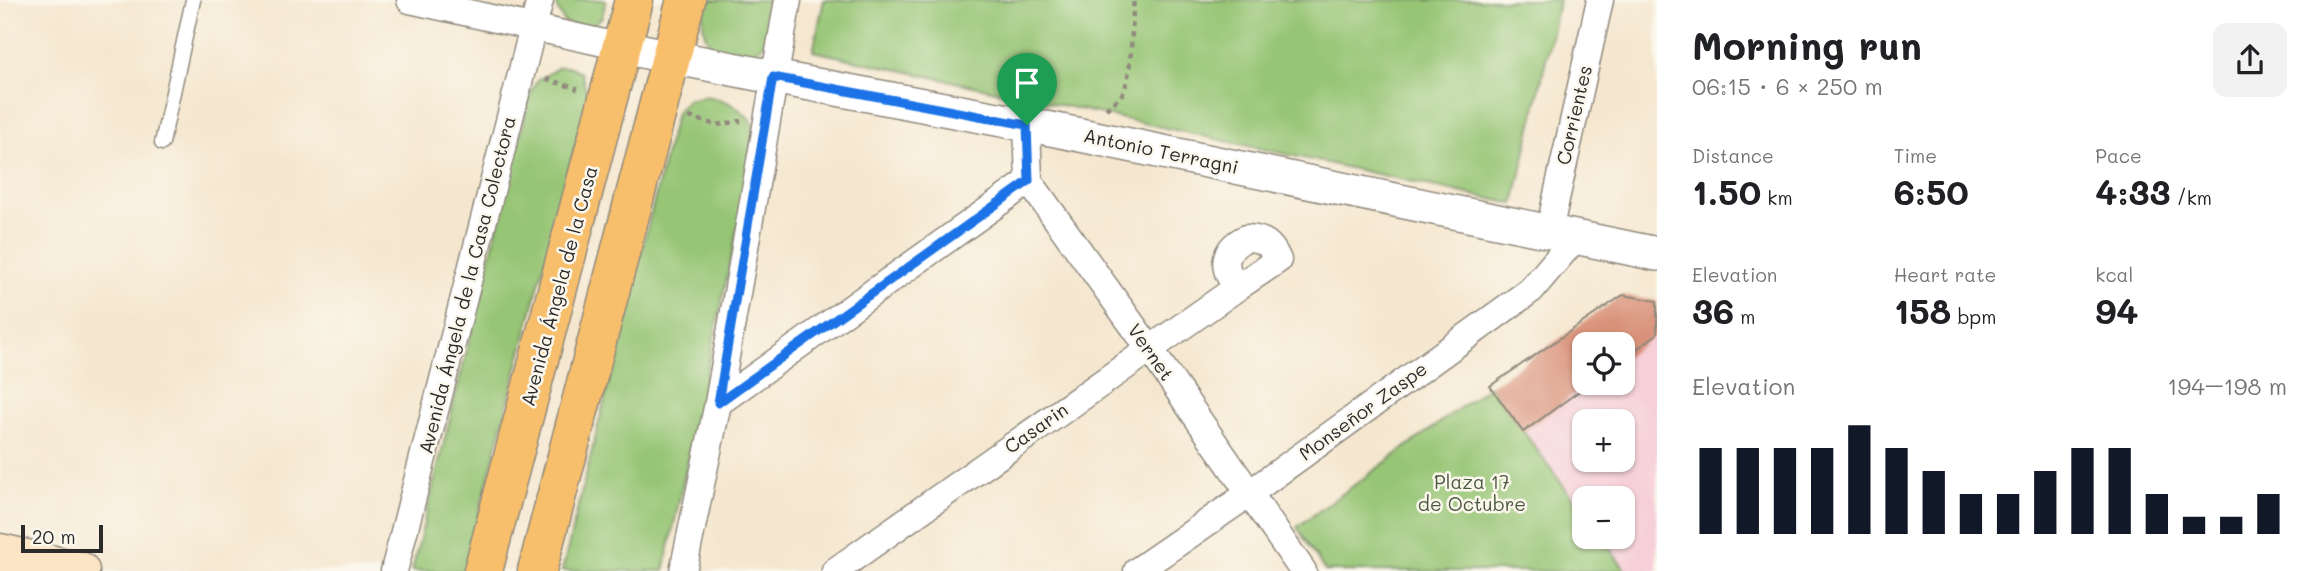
<!DOCTYPE html>
<html lang="en">
<head>
<meta charset="utf-8">
<style>
	body { margin:0; font-family:Mali,sans-serif; background:#f2f2f2; color:#202124; height:100vh; display:flex; flex-direction:column; font-size:26px; white-space:nowrap }
	* { box-sizing:border-box; margin:0 }
	p { font-size:23px; color:#757577 }
	.icon { flex:none; width:38px; height:38px; fill:none; stroke:currentColor; stroke-width:2; stroke-linecap:round; stroke-linejoin:round }
	.map { position:relative; flex:1; overflow:hidden }
	.side { display:flex; flex-direction:column; background:#fff; width:665px }
	.side>* { flex:none }
	.buttons { position:absolute; left:1572px; top:332px; display:grid; gap:14px }
	.buttons a { display:grid; place-items:center; width:63px; height:63px; border-radius:14px; background:#fff; box-shadow:0 2px 5px #0004; font-size:35px }
	.scale { position:absolute; left:21px; bottom:18px; width:82px; box-sizing:border-box; padding-left:7px; border:4px solid #2b2b2b; border-top:0; font-size:19px; line-height:24px; white-space:nowrap; color:#2b2b2b; -webkit-text-stroke:5px #fbf7ec; paint-order:stroke }
	.pin { position:absolute; display:grid; place-items:center; width:60px; height:60px; color:#fff; margin:-72px -30px; border-radius:50% 50% 50% 0; rotate:-45deg; box-shadow:0 0 7px #0007 }
	.pin .icon { rotate:45deg }
	.round { display:grid; place-items:center; flex:none; width:74px; height:74px; border-radius:14px; background:#f2f2f2 }
	.overview { display:flex; align-items:center; justify-content:space-between; height:119px; padding:0 35px }
	h1 { font-size:38px; font-weight:700; line-height:52px }
	.metrics { display:grid; grid-template-columns:repeat(3,1fr); gap:10px; height:119px; padding:7px 35px }
	.metrics div { display:grid; align-content:center }
	.metrics b { font-size:35px; font-weight:700 }
	.metrics small { font-size:19px; font-weight:400 }
	.metrics p { font-size:19px }
	.chart { height:196px; padding:14px 35px }
	.chart p { display:flex; justify-content:space-between }
	.chart svg { width:100%; height:126px; margin-top:7px; stroke:#111827; stroke-width:6 }
	main { display:flex; flex:1; min-height:0 }
	.map>svg:first-child { display:block }
</style>
</head>
<body>
<main>
<div class="map">
<svg width="1657" height="571" viewBox="0 0 1657 571">
	<rect width="100%" height="100%" fill="#fbf7ec"/>
	<filter id="ink" filterUnits="userSpaceOnUse"><feTurbulence type="fractalNoise" baseFrequency=".0143" numOctaves="2"/><feDisplacementMap in="SourceGraphic" scale="14" xChannelSelector="R" yChannelSelector="G"/><feConvolveMatrix kernelMatrix="1 2 1 2 8 2 1 2 1" color-interpolation-filters="sRGB"/></filter>
	<filter id="wash" filterUnits="userSpaceOnUse"><feTurbulence type="fractalNoise" baseFrequency=".00686" numOctaves="4" result="noise"/><feDisplacementMap in="SourceGraphic" scale="28" xChannelSelector="R" yChannelSelector="G"/><feGaussianBlur stdDeviation="1.57" result="paint"/><feColorMatrix in="noise" values="0 0 0 0 0 0 0 0 0 0 0 0 0 0 0 0 0 1.4 0 .05"/><feComposite in="paint" operator="in"/></filter>
	<g filter="url(#wash)">
		<rect width="100%" height="100%" fill="#f5e7cf"/>
		<path fill="#f6cfd8" fill-rule="evenodd" d="M1657 334V571H1626L1601 537H1622V499H1584V514L1523 432 1590 383H1622V360ZM1584 422H1622V460H1584Z"/>
		<path fill="#96c574" stroke="#607850" stroke-width="2" d="M557 0H606L602 17 590 28 565 23 557 9Z
			M706 0H777C774 14 773 35 762 46 747 60 714 58 706 37 701 25 703 12 706 0Z
			M824 0H1559L1514 204 813 51Z
			M559 67H571L581 73 588 96 464 571H412L531 92 538 80Z
			M705 96C728 100 739 106 754 124L744 198 664 571H562L676 113 687 100Z
			M1490 386 1584 514V537H1601L1626 571H1325L1297 527Z"/>
		<g id="blocks">
			<path fill="#d9927a" d="M1623 295 1657 301V334L1622 360V345H1584V383H1590L1523 432 1490 386Z"/>
		</g>
	</g>
	<g filter="url(#ink)">
		<use href="#blocks" fill-opacity="0" stroke="#90897d" stroke-width="2"/>
		<g fill="none" stroke-linecap="round" stroke-linejoin="round">
			<defs>
				<path id="service" d="M162 143 193 0"/>
				<path id="minor" d="M410 0 622 47
					M1027 125 1029 181 1149 348 1303 571
					M1549 231 1600 0
					M1246 238C1263 238 1271 244 1278 260L1238 287C1220 269 1223 249 1246 238Z
					M718 403 1029 181
					M394 571 540 0
					M683 571 718 403 788 0
					M835 571 1238 287
					M1137 571 1250 493 1531 290 1576 237"/>
				<path id="tertiary" d="M622 47 773 77 1056 130 1657 254"/>
				<path id="secondary" d="M0 553 80 571"/>
				<path id="primary" d="M483 571 634 0
					M537 571 686 0"/>
			</defs>
			<use href="#service" stroke="#90897d" stroke-width="17"/>
			<use href="#minor" stroke="#90897d" stroke-width="29"/>
			<use href="#tertiary" stroke="#90897d" stroke-width="36"/>
			<use href="#secondary" stroke="#90897d" stroke-width="41"/>
			<use href="#primary" stroke="#90897d" stroke-width="41"/>
			<path stroke="#90897d" stroke-width="4.5" stroke-dasharray="5 5" stroke-linecap="butt" d="M546 79 578 89
				M1106 109C1111 105 1118 99 1122 94 1133 79 1131 22 1134 0
				M689 117 717 125 741 121"/>
			<use href="#service" stroke="#fff" stroke-width="14"/>
			<use href="#minor" stroke="#fff" stroke-width="26"/>
			<use href="#tertiary" stroke="#fff" stroke-width="33"/>
			<use href="#secondary" stroke="#fce5c4" stroke-width="38"/>
			<use href="#primary" stroke="#f7bf6c" stroke-width="38"/>
		</g>
	</g>
	<g fill="none" stroke-linecap="round" stroke-linejoin="round" filter="url(#ink)">
		<defs>
			<path id="route" d="M773 77 1027 125 1029 181 718 403Z"/>
		</defs>
		<use href="#route" stroke="#fff" stroke-width="14"/>
		<use href="#route" stroke="#1a73e8" stroke-width="9"/>
	</g>
	<g text-anchor="middle" stroke-width="5" stroke-linejoin="round" paint-order="stroke">
		<g font-size="19" fill="#2b2b2b" stroke="#fbf7ec">
			<text transform="translate(1574 115) rotate(-77)" y="7">Corrientes</text>
			<text transform="translate(1161 151) rotate(12)" y="7">Antonio Terragni</text>
			<text transform="translate(467 285) rotate(-76)" y="7">Avenida Ángela de la Casa Colectora</text>
			<text transform="translate(559 286) rotate(-75)" y="7">Avenida Ángela de la Casa</text>
			<text transform="translate(1151 352) rotate(55)" y="7">Vernet</text>
			<text transform="translate(1363 411) rotate(-36)" y="7">Monseñor Zaspe</text>
			<text transform="translate(1036 428) rotate(-35)" y="7">Casarin</text>
		</g>
		<g font-size="19" fill="#4b5941" stroke="#fbf7ec">
			<text x="1472" y="489">Plaza 17<tspan x="1472" dy="22">de Octubre</tspan></text>
		</g>
	</g>
</svg>
<div class="buttons">
<a><svg class="icon" aria-label="locate" viewBox="0 0 24 24"><circle cx="12" cy="12" r="6"/><path d="M12 2v4M12 18v4M2 12h4M18 12h4"/></svg></a>
<a>+</a>
<a>−</a>
</div>
<div class="scale">20 m</div>
<div class="pin" style="left:1027px;top:125px;background:#1e9e55"><svg class="icon" aria-label="arrive" viewBox="0 0 24 24"><path d="M6 21V4h12l-3 4 3 4H6"/></svg></div>
</div>
<section class="side">
<div class="overview"><div><h1>Morning run</h1><p>06:15 · 6 × 250 m</p></div><a class="round"><svg class="icon" aria-label="share" viewBox="0 0 24 24"><path d="M12 15V3M7 8l5-5 5 5M5 13v7h14v-7"/></svg></a></div>
<div class="metrics">
<div><p>Distance</p><b>1.50<small> km</small></b></div>
<div><p>Time</p><b>6:50</b></div>
<div><p>Pace</p><b>4:33<small> /km</small></b></div>
</div>
<div class="metrics">
<div><p>Elevation</p><b>36<small> m</small></b></div>
<div><p>Heart rate</p><b>158<small> bpm</small></b></div>
<div><p>kcal</p><b>94</b></div>
</div>
<div class="chart"><p><span>Elevation</span>194–198 m</p>
<svg viewBox="0 0 160 44" preserveAspectRatio="none"><path d="M5 44V14M15 44V14M25 44V14M35 44V14M45 44V6M55 44V14M65 44V22M75 44V30M85 44V30M95 44V22M105 44V14M115 44V14M125 44V30M135 44V38M145 44V38M155 44V30"/></svg>
</div>
</section>
</main>
</body>
</html>
